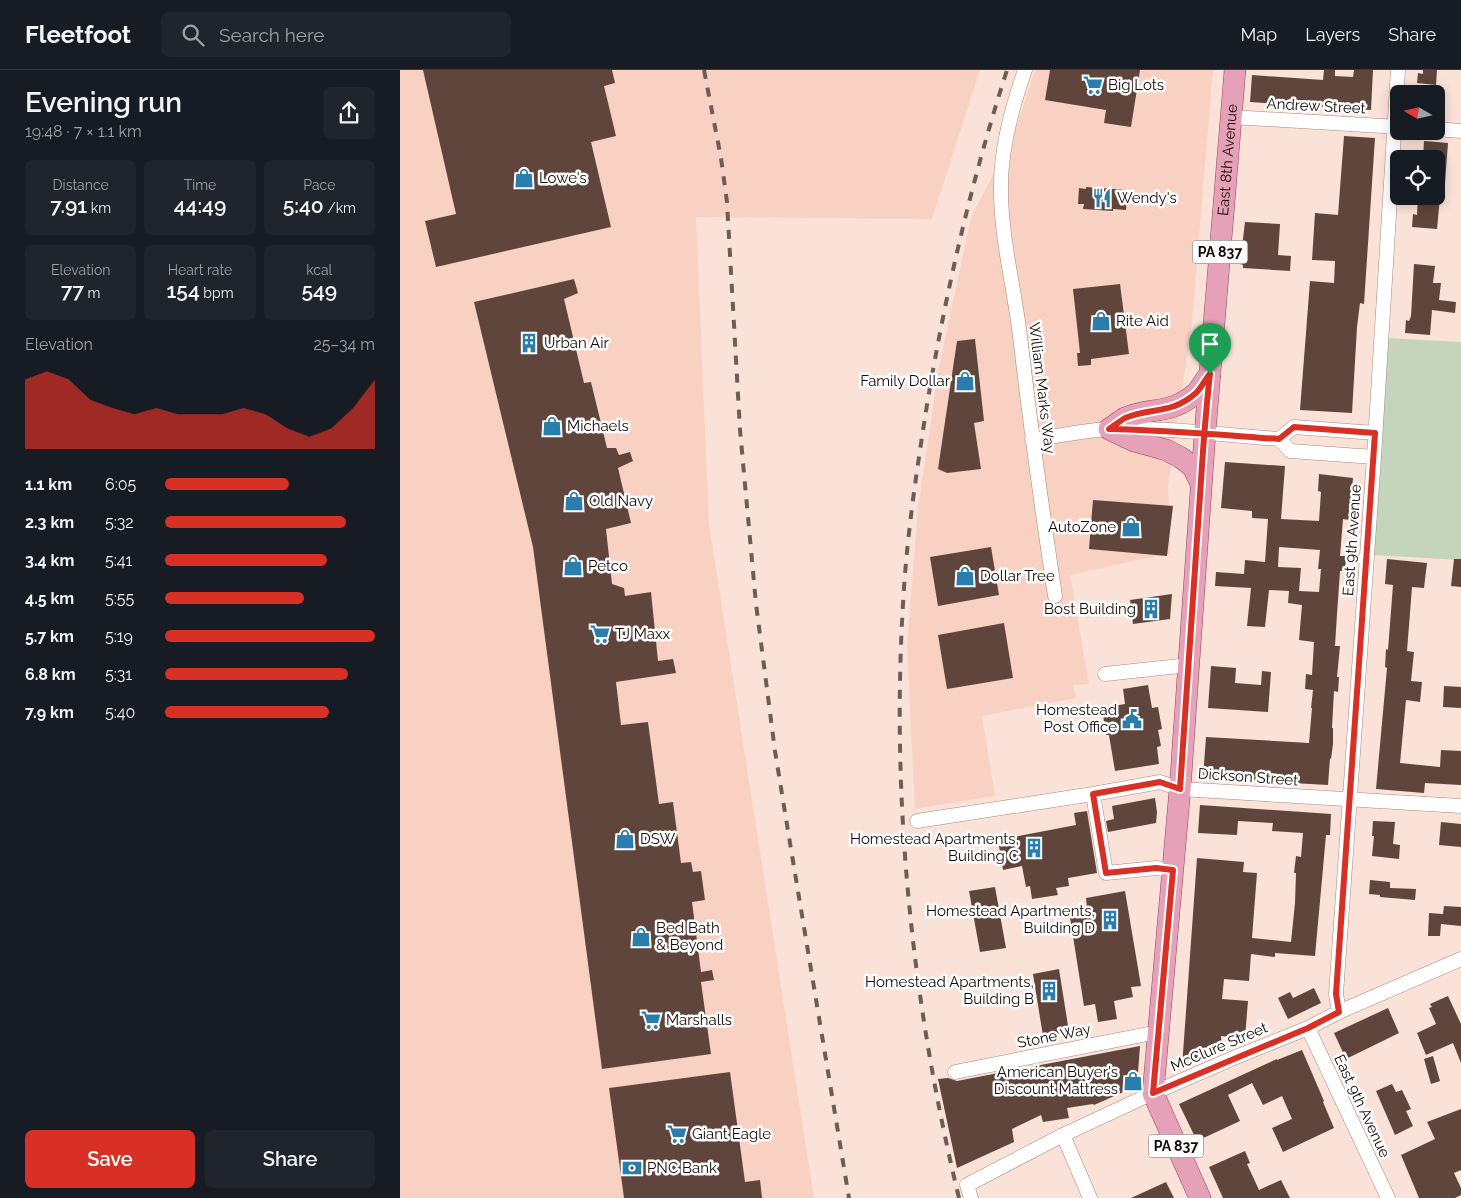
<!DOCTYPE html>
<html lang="en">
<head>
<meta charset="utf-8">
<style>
	body { margin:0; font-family:Raleway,sans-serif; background:#20242c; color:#f1f3f6; height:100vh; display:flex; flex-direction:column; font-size:19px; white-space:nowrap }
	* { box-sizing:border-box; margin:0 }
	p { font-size:16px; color:#9ea1a6 }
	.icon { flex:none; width:28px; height:28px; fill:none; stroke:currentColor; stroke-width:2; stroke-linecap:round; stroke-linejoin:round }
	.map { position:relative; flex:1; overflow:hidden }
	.details { display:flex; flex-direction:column; background:#171b24; width:400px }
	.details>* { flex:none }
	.needle { width:32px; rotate:279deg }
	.controls { position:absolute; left:990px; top:15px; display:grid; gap:10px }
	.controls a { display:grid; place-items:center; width:55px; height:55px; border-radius:8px; background:#171b24; box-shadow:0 2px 12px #0003; font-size:25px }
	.pin { position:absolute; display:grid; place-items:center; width:42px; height:42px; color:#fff; margin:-51px -21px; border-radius:50% 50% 50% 0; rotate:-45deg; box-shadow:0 0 5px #0007 }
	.pin .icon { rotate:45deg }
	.round { display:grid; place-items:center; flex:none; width:52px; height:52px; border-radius:8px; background:#20242c }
	.overview { display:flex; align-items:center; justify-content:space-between; height:85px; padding:0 25px }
	h1 { font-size:28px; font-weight:600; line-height:38px }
	.metrics { display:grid; grid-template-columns:repeat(3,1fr); gap:8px; height:85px; padding:5px 25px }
	.metrics div { display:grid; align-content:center; border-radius:8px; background:#20242c; text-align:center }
	.metrics b { font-size:21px; font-weight:600 }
	.metrics small { font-size:14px; font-weight:400 }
	.metrics p { font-size:14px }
	.chart { height:140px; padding:10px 25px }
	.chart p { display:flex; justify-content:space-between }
	.chart svg { width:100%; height:90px; margin-top:5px; fill:#d93025; opacity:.7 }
	.primary-button { display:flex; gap:10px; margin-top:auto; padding:10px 25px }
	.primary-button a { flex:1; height:58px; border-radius:8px; background:#d93025; color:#fff; font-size:20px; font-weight:600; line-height:58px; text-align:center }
	.primary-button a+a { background:#20242c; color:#f1f3f6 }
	ul { padding:0 25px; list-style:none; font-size:16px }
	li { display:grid; grid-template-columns:80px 60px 1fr; align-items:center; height:38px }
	li i { height:12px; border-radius:6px; background:#d93025 }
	header { display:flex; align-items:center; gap:30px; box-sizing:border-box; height:70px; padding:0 25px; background:#171b24; border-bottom:1px solid #363941 }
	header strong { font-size:24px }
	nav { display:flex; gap:28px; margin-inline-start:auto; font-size:18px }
	.search { width:350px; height:45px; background:#20242c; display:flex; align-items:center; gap:12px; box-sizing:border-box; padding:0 18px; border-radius:8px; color:#9ea1a6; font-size:19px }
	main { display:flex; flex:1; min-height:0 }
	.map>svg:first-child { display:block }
</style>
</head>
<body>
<header>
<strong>Fleetfoot</strong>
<div class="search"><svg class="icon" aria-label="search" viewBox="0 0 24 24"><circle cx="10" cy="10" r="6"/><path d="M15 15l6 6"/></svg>Search here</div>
<nav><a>Map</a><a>Layers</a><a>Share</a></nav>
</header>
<main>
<section class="details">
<div class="overview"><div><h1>Evening run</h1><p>19:48 · 7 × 1.1 km</p></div><a class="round"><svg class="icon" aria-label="share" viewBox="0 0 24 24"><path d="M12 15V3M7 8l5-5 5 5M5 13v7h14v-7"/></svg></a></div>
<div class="metrics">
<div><p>Distance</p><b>7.91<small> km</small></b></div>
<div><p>Time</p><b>44:49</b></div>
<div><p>Pace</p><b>5:40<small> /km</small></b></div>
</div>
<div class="metrics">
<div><p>Elevation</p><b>77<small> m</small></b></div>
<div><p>Heart rate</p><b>154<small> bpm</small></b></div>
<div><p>kcal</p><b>549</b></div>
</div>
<div class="chart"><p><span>Elevation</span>25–34 m</p>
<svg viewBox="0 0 160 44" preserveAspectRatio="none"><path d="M0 44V10L10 6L20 10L30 20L40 24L50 27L60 24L70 27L80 27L90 27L100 24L110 27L120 34L130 38L140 34L150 24L160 10V44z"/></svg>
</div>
<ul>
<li><b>1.1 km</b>6:05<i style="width:59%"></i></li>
<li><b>2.3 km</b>5:32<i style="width:86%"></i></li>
<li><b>3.4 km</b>5:41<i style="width:77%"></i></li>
<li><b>4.5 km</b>5:55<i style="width:66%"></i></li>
<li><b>5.7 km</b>5:19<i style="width:100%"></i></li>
<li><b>6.8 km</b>5:31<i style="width:87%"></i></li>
<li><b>7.9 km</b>5:40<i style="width:78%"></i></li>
</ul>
<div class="primary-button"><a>Save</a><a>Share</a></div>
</section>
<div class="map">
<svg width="1061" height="1128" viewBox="0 0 1061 1128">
	<rect width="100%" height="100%" fill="#fbe2d8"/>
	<path fill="#f9d1c2" d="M0 0H580L532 149 296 147 309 454 414 1128H0Z
		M635 0H813L792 252 768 415 770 483 670 505 689 614 673 615 676 628 582 646 595 726 515 739 507 577 518 438 539 297 571 148 615 61Z"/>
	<path fill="#c4d5bc" d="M987 268 1061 272V490L973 485Z"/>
	<path fill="#5f453c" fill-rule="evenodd" d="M23 0H212L215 13 204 16 216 66 191 72 211 157 36 197 25 151 56 144Z
		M650 0H740L731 57 704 53 706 40 645 30Z
		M924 0H935V6L953 7 954 0H973L971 40 850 32 852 5 923 10Z
		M1023 0H1037L1036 15 1017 13 1018 3 1023 4Z
		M944 66 975 68 964 234 960 233 957 257 952 343 900 340 910 211 934 213 935 191 912 190 915 143 938 145Z
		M1024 71 1048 73 1044 127H1040L1037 159 1012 157 1013 144 1017 145 1018 126H1036V89H1023Z
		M686 117 727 120 726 140 713 139V141L683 139 684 134H678L679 118 686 119Z
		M845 152 880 154 878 185 891 186 890 201 843 198V195L840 194Z
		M1014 194 1035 196 1033 213H1041L1039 230 1056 232 1055 243 1032 240 1030 265 1005 263 1006 250 1009 251 1011 246Z
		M174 209 178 223 164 229 184 313 191 312 207 378H216L219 385 230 382 233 391 218 398 231 453 206 459 212 514 224 518 225 526 251 522 258 591 273 589 276 603 216 612 221 655 248 652 259 734 273 732 281 793 291 792 293 802 301 801 305 830 292 832 301 902 312 900 314 910 301 912 311 984 202 999 133 477 74 232Z
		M720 214 729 284 691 289V295L678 296 677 283H680L673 219Z
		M575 269 584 351 574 353 581 399 547 403 538 399 557 271Z
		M825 392 885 396 881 449 919 451 921 422 918 421 919 404 953 408 949 450 943 449 940 486H946L945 501H940L937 544 935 576H940L937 607H939L938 622 934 621 932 658H933V674L931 689 930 688 928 715 803 708 806 667 909 673 912 638H911L913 620 905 619 906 604 912 605 914 572 899 570 902 535 888 533 889 521 869 520 865 557 847 556 851 518 815 516 816 502 844 504 845 490 865 492 868 449 852 448V441L821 438ZM879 477 920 480 918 499H921L919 522 899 521 901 498 878 497Z
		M693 430 773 436 767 486 689 479Z
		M591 477 599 525 538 536 530 487Z
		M987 489 1027 493 1024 518 1012 517 1007 581 1014 582 1011 611 1022 612 1020 632 1006 630 1000 693 1040 697 1041 680 1061 681V715L1025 713 1024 723 976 719 987 598 985 597 986 579 988 580 993 515 985 514Z
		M1054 489H1061V517L1051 516Z
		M772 524 770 549 733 554 730 530Z
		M604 553 613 608 547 619 538 565Z
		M811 596 836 598 835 613 861 615 862 601 871 602 868 642 808 638Z
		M748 615 752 638 758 637 762 659 758 660 761 676 757 677 759 694 715 701 709 665H706L702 638 725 634 723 619Z
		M1044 616 1061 617V638L1043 637Z
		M755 728 757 742 756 753 708 762 706 751 714 749 712 736Z
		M800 735 931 744 930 765H926L915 886 875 883V887L851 884 849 911 824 909 822 929 848 931 845 968 821 966 822 978 782 997 797 788 844 792 843 802 857 803 852 868 891 872 895 833 896 803H894L896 786 901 787 903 763 872 761 873 753 838 751 837 765 798 763Z
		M687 741 697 803 668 808 669 816 656 818 658 825 632 829 630 816 626 817 622 796 603 800 598 770 676 755 674 743Z
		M973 751 995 752 993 774 1000 775 999 789 972 786 974 766H972Z
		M1041 752 1061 754V777L1039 775Z
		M970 810 990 812V818L1016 819 1015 830 980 827V825L969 824Z
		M595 817 606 878 580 882 569 821Z
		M725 821 741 916 731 917 733 927 714 931 717 949 698 952 695 934 684 936 669 841 687 838 686 828Z
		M1044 836 1061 837V856L1041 854 1040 866H1028L1029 843 1043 844Z
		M659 899 669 962 643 966 633 904Z
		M914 918 921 933 888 949 878 928 890 922 893 928Z
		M1048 926 1061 954V993L1053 973 1026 985 1017 963 1036 954 1029 938 1032 937 1030 934Z
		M988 938 999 963 946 989 934 963Z
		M740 976 737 1016 694 1035 693 1034 667 1038 669 1048 643 1052 641 1045 612 1059 614 1072 557 1098 538 1009 548 1008 557 1011Z
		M902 980 924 1031 923 1032 934 1058 883 1082 872 1058 892 1049 882 1026 863 1035 852 1013 828 1025 840 1051 797 1071 779 1034 877 989V990Z
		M1033 986 1040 1011 1031 1014 1024 989Z
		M330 1002 345 1112 360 1110 362 1128H224L209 1018Z
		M992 1014 996 1022 1002 1020 1011 1039 1006 1041 1013 1056 995 1065 976 1021Z
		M1061 1039V1100L1054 1103 1061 1118V1125L1055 1128H1019L1001 1085 1035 1069 1027 1052Z
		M845 1081 850 1093 847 1094 859 1120 881 1110 890 1128H823L809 1097Z
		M766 1112 774 1128H731Z"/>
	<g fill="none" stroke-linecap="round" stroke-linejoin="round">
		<defs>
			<path id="street" d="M625 0C612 37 601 76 601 115 600 164 614 216 620 266 630 353 642 439 655 526
				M831 47 999 57
				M1036 59 1061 61
				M879 369 894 357 975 363
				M632 370C657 366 682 361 707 359 764 357 822 365 879 369L890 381 974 387
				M705 604 789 595
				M693 724 706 803 756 798 773 800
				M517 751 693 724 760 712 780 719 1061 736
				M939 942 936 924 974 387 998 0
				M908 958 988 1128
				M555 1002 758 962
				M663 1065 690 1128
				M571 1128 567 1115 663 1065 753 1023 836 987 908 958 939 942 1061 889"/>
			<g id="primary">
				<path d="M801 414 793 397 780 387 766 380 734 371 709 359C714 356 720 351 725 348 751 337 771 345 796 323 801 318 805 310 810 304"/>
				<path id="s1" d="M800 1128 753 1023 780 719 805 363 835 0"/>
			</g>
		</defs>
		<use href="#street" stroke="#a78a7e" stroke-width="15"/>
		<use href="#primary" stroke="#91435a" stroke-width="22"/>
		<use href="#street" stroke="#fff" stroke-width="14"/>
		<use href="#primary" stroke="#e6a0b7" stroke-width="21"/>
		<path stroke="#6c5d56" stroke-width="4" stroke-dasharray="9 9" stroke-linecap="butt" d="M304 0 321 88 327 132 340 360 356 534 375 681 389 767 449 1128
			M559 1128C511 930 490 721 504 518 508 458 517 399 526 341 545 225 571 112 607 0"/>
	</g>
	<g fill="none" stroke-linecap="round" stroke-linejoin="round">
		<defs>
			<path id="route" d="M810 304C807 329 805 355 803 381L780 719 760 712 693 724 706 803 756 798 773 800 753 1023 908 958 939 942 936 924 975 363 894 357 879 369C822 365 766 360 709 359 714 356 720 351 725 348 751 337 771 345 796 323 801 318 805 310 810 304"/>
		</defs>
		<use href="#route" stroke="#fff" stroke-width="10"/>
		<use href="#route" stroke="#d93025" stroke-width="6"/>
	</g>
	<defs>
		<symbol id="supermarket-bare" viewBox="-9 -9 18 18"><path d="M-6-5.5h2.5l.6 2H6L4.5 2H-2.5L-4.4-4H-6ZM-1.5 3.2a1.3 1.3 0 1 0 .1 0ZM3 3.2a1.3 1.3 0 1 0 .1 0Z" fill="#297eae" stroke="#fff" stroke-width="2.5" paint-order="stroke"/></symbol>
		<symbol id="shop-bare" viewBox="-9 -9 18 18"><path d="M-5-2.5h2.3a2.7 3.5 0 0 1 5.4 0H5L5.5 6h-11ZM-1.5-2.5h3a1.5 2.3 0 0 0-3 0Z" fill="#297eae" stroke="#fff" stroke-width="2.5" paint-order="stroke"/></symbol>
		<symbol id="restaurant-bare" viewBox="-9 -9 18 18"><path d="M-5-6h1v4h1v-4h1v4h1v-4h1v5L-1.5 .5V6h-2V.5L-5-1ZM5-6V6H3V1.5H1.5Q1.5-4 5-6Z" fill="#297eae" stroke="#fff" stroke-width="2.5" paint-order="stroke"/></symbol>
		<symbol id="building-bare" viewBox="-9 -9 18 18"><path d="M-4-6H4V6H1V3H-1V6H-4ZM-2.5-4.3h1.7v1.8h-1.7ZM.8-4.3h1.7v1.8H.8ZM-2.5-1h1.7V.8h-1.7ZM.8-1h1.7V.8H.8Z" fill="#297eae" stroke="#fff" stroke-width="2.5" paint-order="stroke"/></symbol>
		<symbol id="civic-bare" viewBox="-9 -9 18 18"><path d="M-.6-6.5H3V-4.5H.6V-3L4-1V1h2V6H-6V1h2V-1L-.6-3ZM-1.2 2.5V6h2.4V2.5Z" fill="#297eae" stroke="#fff" stroke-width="2.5" paint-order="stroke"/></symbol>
		<symbol id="bank-bare" viewBox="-9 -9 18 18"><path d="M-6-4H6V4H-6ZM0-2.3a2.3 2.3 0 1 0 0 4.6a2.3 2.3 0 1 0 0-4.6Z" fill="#297eae" stroke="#fff" stroke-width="2.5" paint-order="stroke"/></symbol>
	</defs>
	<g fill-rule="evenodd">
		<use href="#supermarket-bare" x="679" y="1" width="28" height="28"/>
		<use href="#shop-bare" x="110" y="94" width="28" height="28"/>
		<use href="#restaurant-bare" x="688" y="114" width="28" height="28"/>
		<use href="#shop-bare" x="687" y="237" width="28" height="28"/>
		<use href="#building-bare" x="115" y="259" width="28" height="28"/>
		<use href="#shop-bare" x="551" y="297" width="28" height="28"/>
		<use href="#shop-bare" x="138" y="342" width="28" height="28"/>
		<use href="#shop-bare" x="160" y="417" width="28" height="28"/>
		<use href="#shop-bare" x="717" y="443" width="28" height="28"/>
		<use href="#shop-bare" x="159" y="482" width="28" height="28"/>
		<use href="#shop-bare" x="551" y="492" width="28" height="28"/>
		<use href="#building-bare" x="737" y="525" width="28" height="28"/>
		<use href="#supermarket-bare" x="186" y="550" width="28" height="28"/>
		<use href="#civic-bare" x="718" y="635" width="28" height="28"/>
		<use href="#shop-bare" x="211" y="755" width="28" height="28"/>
		<use href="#building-bare" x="620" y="764" width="28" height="28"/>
		<use href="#building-bare" x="696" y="836" width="28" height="28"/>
		<use href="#shop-bare" x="227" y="853" width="28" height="28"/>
		<use href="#building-bare" x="635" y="907" width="28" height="28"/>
		<use href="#supermarket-bare" x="237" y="936" width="28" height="28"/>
		<use href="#shop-bare" x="719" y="997" width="28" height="28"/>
		<use href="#supermarket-bare" x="263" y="1050" width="28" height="28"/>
		<use href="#bank-bare" x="218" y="1084" width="28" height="28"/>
	</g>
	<g text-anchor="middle" stroke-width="5" stroke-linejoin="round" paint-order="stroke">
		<g fill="#fff" stroke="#5a5451" stroke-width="1">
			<rect x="792.5" y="170.5" width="55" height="23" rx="4"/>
			<rect x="748.5" y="1064.5" width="55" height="23" rx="4"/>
		</g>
		<g font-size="14" font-weight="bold" fill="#140a06">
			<text x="820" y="187">PA 837</text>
			<text x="776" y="1081">PA 837</text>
		</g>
		<g font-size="15" fill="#140a06" stroke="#fff" text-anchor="start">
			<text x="708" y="20">Big Lots</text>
			<text x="139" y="113">Lowe's</text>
			<text x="717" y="133">Wendy's</text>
			<text x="716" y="256">Rite Aid</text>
			<text x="144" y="278">Urban Air</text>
			<text x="550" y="316" text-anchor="end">Family Dollar</text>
			<text x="167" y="361">Michaels</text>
			<text x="189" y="436">Old Navy</text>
			<text x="716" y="462" text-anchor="end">AutoZone</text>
			<text x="188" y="501">Petco</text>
			<text x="580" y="511">Dollar Tree</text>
			<text x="736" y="544" text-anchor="end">Bost Building</text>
			<text x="215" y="569">TJ Maxx</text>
			<text x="717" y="645" text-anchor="end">Homestead<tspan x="717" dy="17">Post Office</tspan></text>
			<text x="240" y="774">DSW</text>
			<text x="619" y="774" text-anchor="end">Homestead Apartments,<tspan x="619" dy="17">Building C</tspan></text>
			<text x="695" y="846" text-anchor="end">Homestead Apartments,<tspan x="695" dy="17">Building D</tspan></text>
			<text x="256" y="863">Bed Bath<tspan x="256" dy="17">&amp; Beyond</tspan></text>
			<text x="634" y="917" text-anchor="end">Homestead Apartments,<tspan x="634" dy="17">Building B</tspan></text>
			<text x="266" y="955">Marshalls</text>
			<text x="718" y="1007" text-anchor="end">American Buyer's<tspan x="718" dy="17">Discount Mattress</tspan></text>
			<text x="292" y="1069">Giant Eagle</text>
			<text x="247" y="1103">PNC Bank</text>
		</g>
		<g font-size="15" fill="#140a06" stroke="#fff">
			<text transform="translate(916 36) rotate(3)" y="5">Andrew Street</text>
			<text dy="5" stroke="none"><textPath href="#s1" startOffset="1051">East 8th Avenue</textPath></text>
			<text transform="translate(642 318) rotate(83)" y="5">William Marks Way</text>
			<text transform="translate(952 470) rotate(-86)" y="5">East 9th Avenue</text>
			<text transform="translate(848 707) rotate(4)" y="5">Dickson Street</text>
			<text transform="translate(654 966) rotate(-11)" y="5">Stone Way</text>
			<text transform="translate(819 977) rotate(-23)" y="5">McClure Street</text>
			<text transform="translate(962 1036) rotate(65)" y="5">East 9th Avenue</text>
		</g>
	</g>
</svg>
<div class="controls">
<a><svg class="needle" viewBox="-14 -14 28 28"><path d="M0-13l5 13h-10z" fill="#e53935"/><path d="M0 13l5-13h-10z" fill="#9ea1a6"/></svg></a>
<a><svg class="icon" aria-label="locate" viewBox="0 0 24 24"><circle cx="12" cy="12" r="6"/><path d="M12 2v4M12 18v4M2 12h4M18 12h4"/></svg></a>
</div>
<div class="pin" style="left:810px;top:304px;background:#1e9e55"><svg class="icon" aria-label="arrive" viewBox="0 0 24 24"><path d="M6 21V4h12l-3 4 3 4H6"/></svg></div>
</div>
</main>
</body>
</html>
